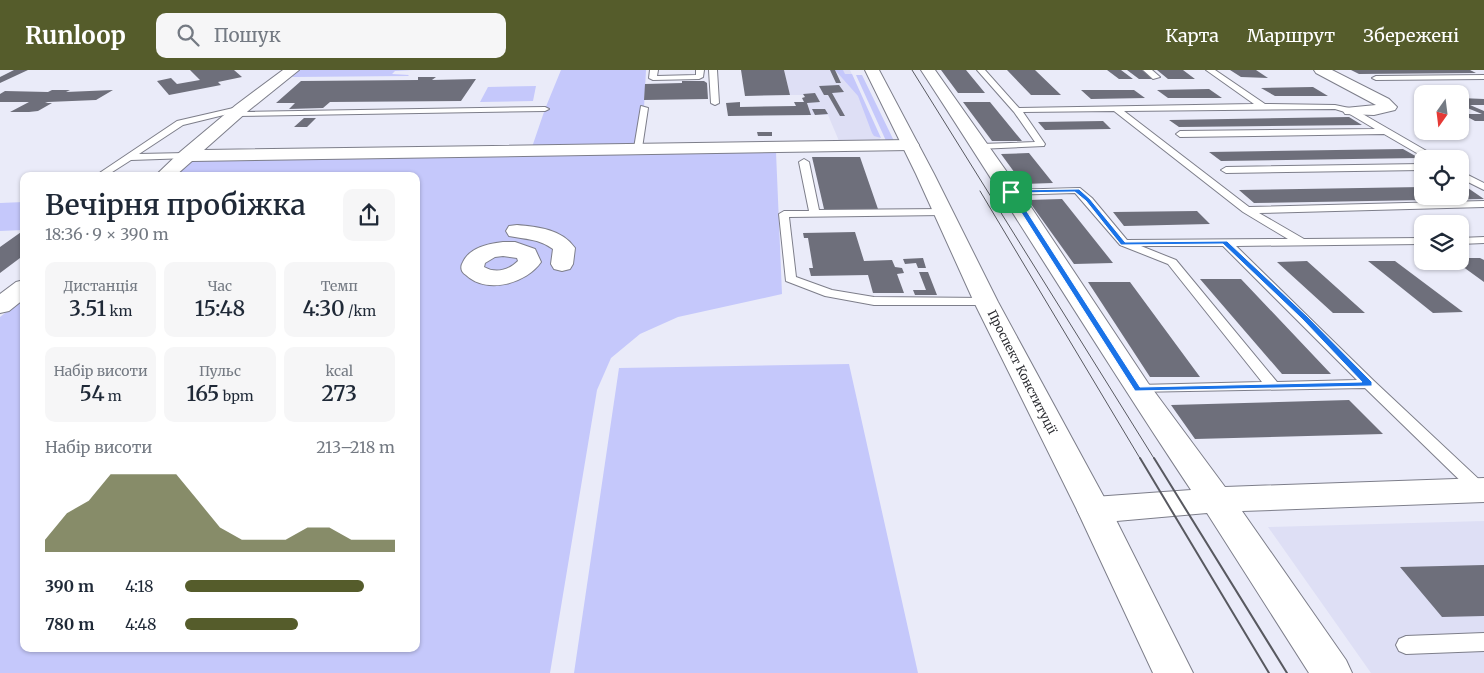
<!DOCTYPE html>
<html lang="uk">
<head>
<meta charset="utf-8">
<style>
	body { margin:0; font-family:Merriweather,serif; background:#f6f6f7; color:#1f2937; height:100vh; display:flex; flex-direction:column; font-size:19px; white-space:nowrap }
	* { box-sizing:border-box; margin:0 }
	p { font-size:16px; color:#747a83 }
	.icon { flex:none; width:28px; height:28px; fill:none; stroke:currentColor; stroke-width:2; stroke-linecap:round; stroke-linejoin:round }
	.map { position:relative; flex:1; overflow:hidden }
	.sheet { position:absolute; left:20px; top:102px; width:400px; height:480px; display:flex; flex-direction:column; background:#fff; border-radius:10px; box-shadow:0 1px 4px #0004 }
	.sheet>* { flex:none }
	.needle { width:32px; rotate:194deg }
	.controls { position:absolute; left:1414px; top:15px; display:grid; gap:10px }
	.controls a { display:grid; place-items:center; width:55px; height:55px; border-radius:10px; background:#fff; box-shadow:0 1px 4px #0004; font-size:25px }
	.pin { position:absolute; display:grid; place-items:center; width:42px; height:42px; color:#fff; margin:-21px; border-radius:10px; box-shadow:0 2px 8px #0006 }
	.round { display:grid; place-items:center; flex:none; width:52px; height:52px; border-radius:10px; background:#f6f6f7 }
	.overview { display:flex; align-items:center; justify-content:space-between; height:85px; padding:0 25px }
	h1 { font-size:28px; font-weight:600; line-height:38px }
	.stats { display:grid; grid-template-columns:repeat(3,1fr); gap:8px; height:85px; padding:5px 25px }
	.stats div { display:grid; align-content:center; border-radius:10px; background:#f6f6f7; text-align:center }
	.stats b { font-size:21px; font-weight:600 }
	.stats small { font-size:14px; font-weight:400 }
	.stats p { font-size:14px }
	.chart { height:140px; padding:10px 25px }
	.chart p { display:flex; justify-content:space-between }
	.chart svg { width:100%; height:90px; margin-top:5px; fill:#555c2b; opacity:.7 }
	ul { padding:0 25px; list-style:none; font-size:16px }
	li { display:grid; grid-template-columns:80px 60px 1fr; align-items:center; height:38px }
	li i { height:12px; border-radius:6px; background:#555c2b }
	header { display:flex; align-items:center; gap:30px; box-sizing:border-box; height:70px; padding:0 25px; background:#555c2b; color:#fff }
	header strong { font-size:24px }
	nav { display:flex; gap:28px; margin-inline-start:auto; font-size:18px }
	.search { width:350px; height:45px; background:#f6f6f7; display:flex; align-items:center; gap:12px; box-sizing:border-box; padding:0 18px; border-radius:10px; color:#747a83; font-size:19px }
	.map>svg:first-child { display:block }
</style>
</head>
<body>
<header>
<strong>Runloop</strong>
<div class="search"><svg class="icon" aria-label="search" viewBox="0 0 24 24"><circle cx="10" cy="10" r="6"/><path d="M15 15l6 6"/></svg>Пошук</div>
<nav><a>Карта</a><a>Маршрут</a><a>Збережені</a></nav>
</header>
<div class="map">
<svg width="1484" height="603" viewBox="0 0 1484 603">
	<rect width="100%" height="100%" fill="#eaebf9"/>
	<path fill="#dedff5" d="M784 0H850L882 73 839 71 828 45H811L805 25H790Z
		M1484 451V603H1371L1268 457Z"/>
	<path fill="#c5c8fb" d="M300 0H413L395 1 392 4 409 5 408 6 292 7Z
		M561 0H646L644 38 638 78 531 80 545 39Z
		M835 0H843L845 4H852L881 68 874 66 872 63 858 26Z
		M856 5H862L894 71 887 73Z
		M536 16 533 31 480 32 488 17Z
		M776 82 782 224 678 247 640 264 611 288 597 320 550 603H0V247L24 228V579H416V106H173L195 89H293Z
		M24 132V160L0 161V133Z
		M849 294 918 603H574L619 298Z"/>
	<path fill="#6e6f7b" d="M14 0H28L0 13V7Z
		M190 0H234L242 7 218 12 221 15 169 25 157 11 171 8 177 14 200 10Z
		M741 0H784L790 25 745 26Z
		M830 0H835L841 13H836Z
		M941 0H966L985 23H958Z
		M1007 0H1035L1061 25H1031Z
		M1107 0H1121L1133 9H1119Z
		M1127 0H1142L1155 9H1139Z
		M1157 0H1183L1195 9H1168Z
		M1230 0H1256L1268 8 1241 7Z
		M1351 0H1470L1476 3 1359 4Z
		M418 7H436L432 10 476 9 461 31 330 32 323 38 289 39 295 33H276L301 11 418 10Z
		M682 11H704L707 13 708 29 644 30 645 14 682 13Z
		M839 15 844 22 832 23 845 46H840L828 25H824L819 16Z
		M1313 17 1328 26H1275L1261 18Z
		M1209 19 1222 28H1168L1157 20Z
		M52 20H70L66 22 113 20 96 30 48 32 45 33H52L38 41 29 42H10L29 32H0V24L5 21 48 22Z
		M1081 20H1134L1145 28 1091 29Z
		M815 23 820 32 807 33 811 45 728 46 726 33 740 32V37L796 36 794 32H804L802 28 805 27 803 24Z
		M1460 28 1484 29V35H1470L1484 41V51H1475L1462 44H1482L1460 35Z
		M963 32H990L1022 71H992Z
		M812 39H825L828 44 815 45Z
		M1349 47 1362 55 1179 57 1169 50Z
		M304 48H316L307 57H294Z
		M1103 51 1111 59 1045 60 1038 52Z
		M757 62H772V66H758Z
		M1403 79 1419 88 1221 91 1209 82Z
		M1029 83 1053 113 1023 114 1001 84Z
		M812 87H860L878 139H824Z
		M1460 116H1465L1484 129 1254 133 1239 120 1422 117V126H1460Z
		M1062 129 1113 193 1074 194 1028 130Z
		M1197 141 1210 154 1124 156 1113 142Z
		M24 160V185L0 203V177Z
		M855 162 864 191 892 190 895 197 902 198 904 203 897 204 904 223H873L868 205 811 206 809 198H813L808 168H804L803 163Z
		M923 188 926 198H918L916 193 905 194 903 189Z
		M1460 188H1480L1484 190V212L1455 191H1460Z
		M1307 191 1365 243H1333L1277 192Z
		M1368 191H1395L1463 242 1433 243Z
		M919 202H928L937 225H915L913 220H926Z
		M1200 209H1241L1331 304H1282Z
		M1088 212H1130L1200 307H1150Z
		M1349 330 1383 364 1195 369 1171 335Z
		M1484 495V546L1442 547 1400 497Z"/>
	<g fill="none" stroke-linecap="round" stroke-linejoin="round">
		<defs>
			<path id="lane" d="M650 0H658L657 6 696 5V0H704L703 7 699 9 653 10 649 8Z
				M709 0H717L719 33 715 35 711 33Z
				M977 0H985L1019 38 1254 34 1206 0H1215L1265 34 1335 35 1354 39 1437 87 1438 89H1427L1384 64 1180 67 1176 64 1180 61 1375 59 1348 43 1335 39 1124 41 1249 137 1484 131V137L1259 143 1304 169 1422 168V174L1236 176 1374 311 1484 414V425L1474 424 1365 318 1133 322 1131 319 1133 316 1138 315 1262 312 1168 194 1120 175 1075 123 1011 125 1006 122 1008 120 1080 118 1092 128 1127 170 1288 169 1243 142 1114 41 1023 42 1045 74 1044 76 978 79 977 77 981 74 1035 72 1014 42ZM1141 176H1223L1357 310 1277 312 1176 190Z
				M1143 0H1152L1160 7 1153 9Z
				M1484 5V9L1376 10 1372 8 1376 6Z
				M242 36H245V40L237 42 545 37 549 39 545 41 235 46H232V43L183 55 139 84 186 83 189 84V88L131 90 106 106H95L177 51Z
				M641 36 648 38 642 78 638 81 634 78Z
				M804 89 809 92 819 140 943 139 948 142 943 145 789 147 796 207 832 220 874 227 986 228 992 232 990 235H874L825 226 786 211 779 144 784 141H809L799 92Z
				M1422 94V100L1226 103 1221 100 1226 97Z
				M1460 101 1484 113V120L1460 108Z
				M1484 167V173L1460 174V168Z
				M1484 563V581L1406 584 1399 581 1396 575 1399 569 1406 566Z"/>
			<path id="street" d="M283 0H299L248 41 204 80 910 70 916 71 919 75 916 79 910 80 192 91 175 106H155L180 82 236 35Z
				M921 0H935L1021 122 1148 313 1225 417 1484 408V432L1242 441 1346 590 1352 603H1309L1207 443 1094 453 1082 449 1077 440 1082 431 1094 427 1191 420C1099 282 1012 139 921 0Z
				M1314 0H1332L1389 29 1397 37 1395 40 1374 45 1345 44 1343 41 1345 38 1376 35 1316 3Z
				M517 155C538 157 562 159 575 178L573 194 570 199 562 201 554 199 551 194 553 179C540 169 525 169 509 166L506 161 509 156Z
				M503 172H515L535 179 541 192C527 213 487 225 466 205 461 202 460 197 463 192 470 177 488 174 503 172ZM503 186 517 188 518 191C509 200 496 204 484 197L485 193 495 187Z
				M24 210V229L9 241 0 243V224L16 212Z"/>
			<path id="secondary" d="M865 0H879L934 104 998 232 1111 440 1193 603H1153L1077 440 974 232 916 104Z"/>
		</defs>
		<use href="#lane" stroke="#7d7e8a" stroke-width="2"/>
		<use href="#street" stroke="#7d7e8a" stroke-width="2"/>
		<use href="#secondary" stroke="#7d7e8a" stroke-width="2"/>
		<use href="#lane" fill="#fff" fill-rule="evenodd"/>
		<use href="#street" fill="#fff" fill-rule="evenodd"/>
		<use href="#secondary" fill="#fff" fill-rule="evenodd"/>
		<path stroke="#585960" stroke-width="1" d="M912 0 1155 390
			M980 121 1141 390"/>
		<path stroke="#585960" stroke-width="2" d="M1140 388 1269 603
			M1154 388 1287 603"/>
	</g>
	<path fill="#1a73e8" stroke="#fff" fill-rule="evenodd" d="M1079 119 1090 129 1125 172 1227 171 1307 246 1372 312V316L1135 321 1008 122 1011 120ZM1075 122 1086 131 1121 175 1223 174 1302 249 1362 312 1140 317 1015 123Z"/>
	<g text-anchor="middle" stroke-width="5" stroke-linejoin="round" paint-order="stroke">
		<g font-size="12" fill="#2a2b30" stroke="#fff">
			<text transform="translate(1022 302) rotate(63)" y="4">Проспект Конституції</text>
		</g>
	</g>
</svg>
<div class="controls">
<a><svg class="needle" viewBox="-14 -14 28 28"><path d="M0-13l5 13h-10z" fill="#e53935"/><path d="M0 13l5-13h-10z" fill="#747a83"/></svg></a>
<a><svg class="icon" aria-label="locate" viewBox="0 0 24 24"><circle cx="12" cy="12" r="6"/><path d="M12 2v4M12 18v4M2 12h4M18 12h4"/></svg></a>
<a><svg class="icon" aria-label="layers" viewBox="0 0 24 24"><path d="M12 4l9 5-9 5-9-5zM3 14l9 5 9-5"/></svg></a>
</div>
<div class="pin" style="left:1011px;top:122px;background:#1e9e55"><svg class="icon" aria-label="arrive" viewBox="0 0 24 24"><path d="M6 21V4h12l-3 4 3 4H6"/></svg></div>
<section class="sheet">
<div class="overview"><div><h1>Вечірня пробіжка</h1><p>18:36 · 9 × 390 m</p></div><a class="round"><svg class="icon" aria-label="share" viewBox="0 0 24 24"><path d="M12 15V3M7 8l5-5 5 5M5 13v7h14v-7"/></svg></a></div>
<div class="stats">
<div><p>Дистанція</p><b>3.51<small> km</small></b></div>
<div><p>Час</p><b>15:48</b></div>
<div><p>Темп</p><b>4:30<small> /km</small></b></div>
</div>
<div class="stats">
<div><p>Набір висоти</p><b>54<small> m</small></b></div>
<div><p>Пульс</p><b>165<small> bpm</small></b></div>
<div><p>kcal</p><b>273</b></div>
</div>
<div class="chart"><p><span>Набір висоти</span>213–218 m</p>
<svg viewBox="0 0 160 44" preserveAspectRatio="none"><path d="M0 44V38L10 25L20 19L30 6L40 6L50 6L60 6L70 19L80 32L90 38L100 38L110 38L120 32L130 32L140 38L150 38L160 38V44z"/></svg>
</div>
<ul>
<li><b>390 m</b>4:18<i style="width:85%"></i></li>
<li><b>780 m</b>4:48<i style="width:54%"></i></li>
</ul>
</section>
</div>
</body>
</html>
